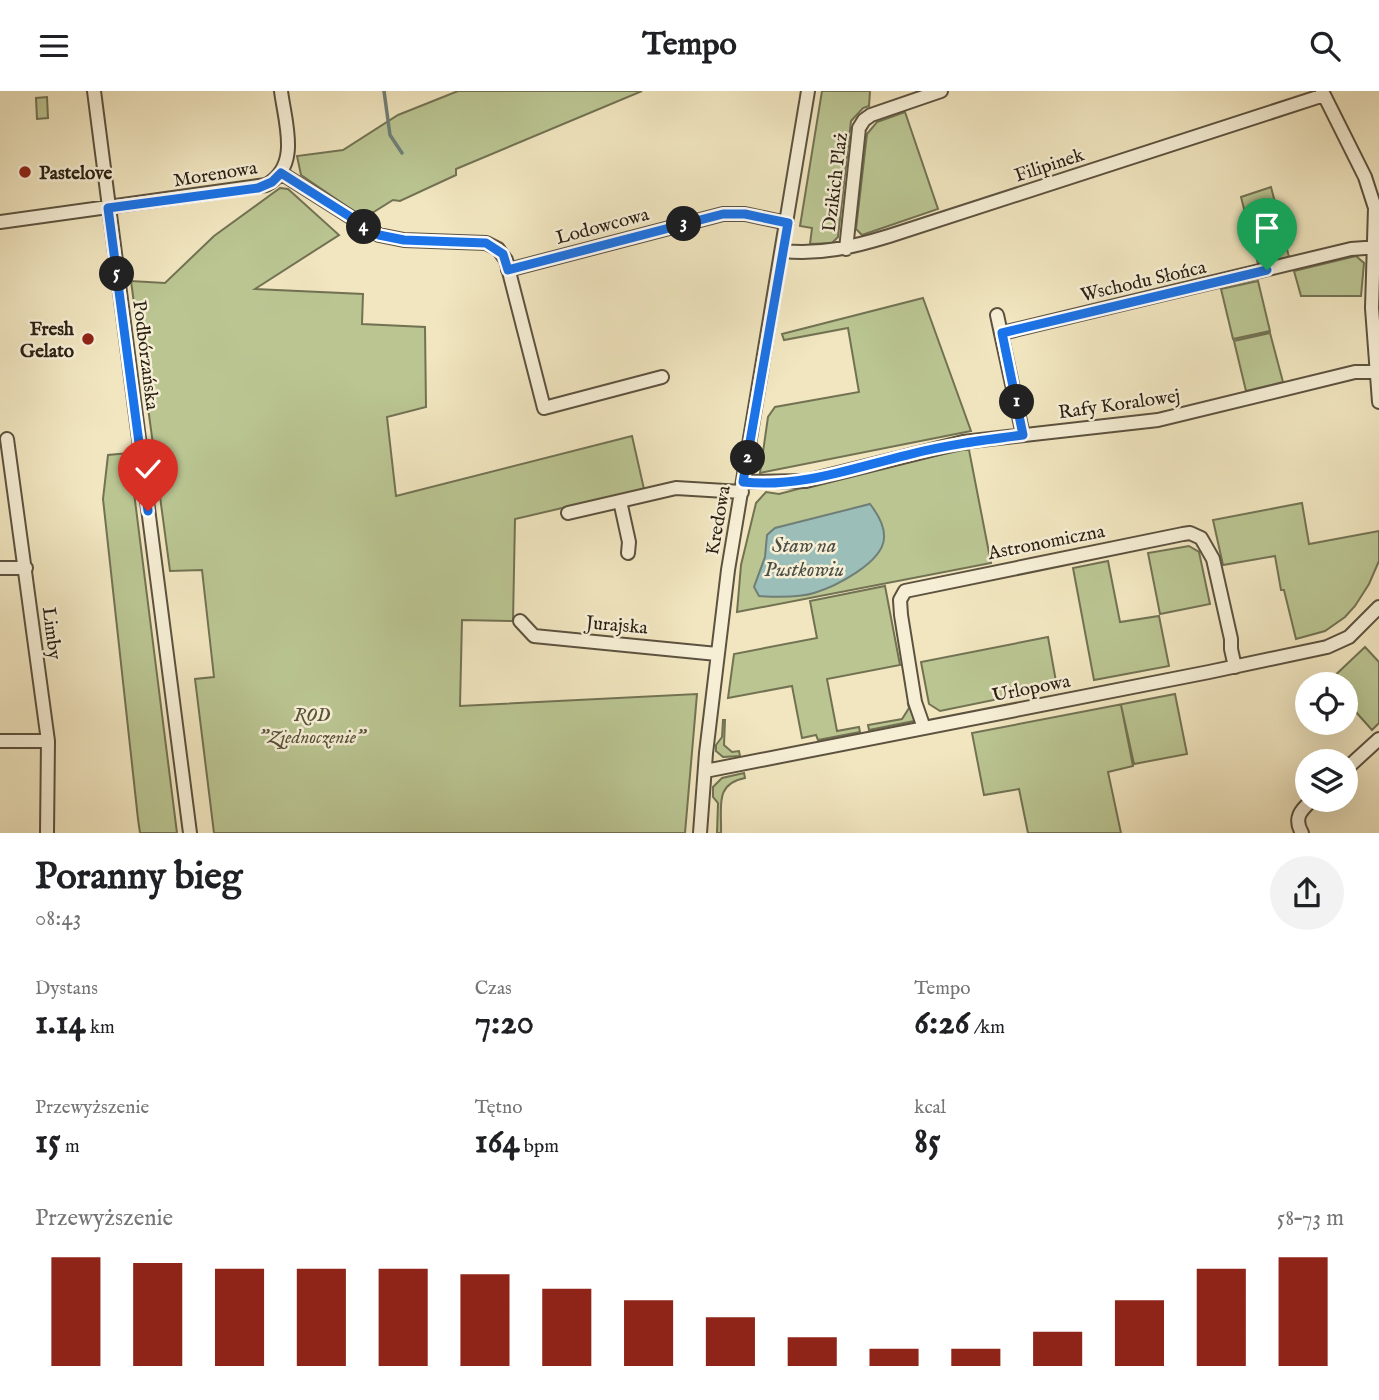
<!DOCTYPE html>
<html lang="pl">
<head>
<meta charset="utf-8">
<style>
	body { margin:0; font-family:"IM FELL English",serif; background:#f2f2f2; color:#202124; height:100vh; display:flex; flex-direction:column; font-size:26px; white-space:nowrap }
	* { box-sizing:border-box; margin:0 }
	p { font-size:23px; color:#757577 }
	.icon { flex:none; width:38px; height:38px; fill:none; stroke:currentColor; stroke-width:2; stroke-linecap:round; stroke-linejoin:round }
	.map { position:relative; height:742px; overflow:hidden }
	.panel { display:flex; flex-direction:column; background:#fff; flex:1 }
	.panel>* { flex:none }
	.fabs { position:absolute; left:1295px; top:581px; display:grid; gap:14px }
	.fabs a { display:grid; place-items:center; width:63px; height:63px; border-radius:50%; background:#fff; box-shadow:0 7px 28px #0002; font-size:35px }
	.pin { position:absolute; display:grid; place-items:center; width:60px; height:60px; color:#fff; margin:-72px -30px; border-radius:50% 50% 50% 0; rotate:-45deg; box-shadow:0 0 7px #0007 }
	.pin .icon { rotate:45deg }
	.km { position:absolute; width:35px; height:35px; margin:-18px; border-radius:50%; background:#222; color:#fff; font-size:19px; line-height:35px; text-align:center }
	.round { display:grid; place-items:center; flex:none; width:74px; height:74px; border-radius:37px; background:#f2f2f2 }
	.head { display:flex; align-items:center; justify-content:space-between; height:119px; padding:0 35px }
	h1 { font-size:38px; font-weight:800; line-height:52px }
	.stats { display:grid; grid-template-columns:repeat(3,1fr); gap:10px; height:119px; padding:7px 35px }
	.stats div { display:grid; align-content:center }
	.stats b { font-size:35px; font-weight:800 }
	.stats small { font-size:19px; font-weight:400 }
	.stats p { font-size:19px }
	.chart { height:196px; padding:14px 35px }
	.chart p { display:flex; justify-content:space-between }
	.chart svg { width:100%; height:126px; margin-top:7px; stroke:#8f2418; stroke-width:6 }
	header { display:flex; justify-content:space-between; align-items:center; height:91px; padding:0 35px; background:#fff; font-size:32px; font-weight:800 }
	.map>svg:first-child { display:block }
</style>
</head>
<body>
<header><svg class="icon" aria-label="menu" viewBox="0 0 24 24"><path d="M4 6h16M4 12h16M4 18h16"/></svg>Tempo<svg class="icon" aria-label="search" viewBox="0 0 24 24"><circle cx="10" cy="10" r="6"/><path d="M15 15l6 6"/></svg></header>
<div class="map">
<svg width="1379" height="742" viewBox="0 0 1379 742">
	<rect width="100%" height="100%" fill="#f1e6c0"/>
	<filter id="stains"><feTurbulence type="fractalNoise" baseFrequency=".00286" numOctaves="4"/><feColorMatrix values="0 0 0 0 .2 0 0 0 0 .09 0 0 0 0 .02 0 0 0 .5 -.17"/></filter>
	<radialGradient id="worn" r=".72"><stop offset=".6" stop-color="#630" stop-opacity="0"/><stop offset="1" stop-color="#630" stop-opacity=".3"/></radialGradient>
	<path fill="#bac592" stroke="#727253" stroke-width="2" d="M458 0H642L456 78V84L400 110 393 109 364 127 301 84 297 65 343 59 398 24Z
		M822 0H870L869 15 863 17 851 30 838 146 832 152 810 153 812 137 800 135Z
		M47 6 48 27 37 28 36 7Z
		M905 21 938 118 862 144 856 138 867 43 877 31Z
		M1271 96 1289 166 1258 173 1241 106Z
		M280 97 288 98 339 144 255 198 363 203 362 233 425 236 426 316 387 326 396 405 632 345 644 398 515 428 513 530 462 529 460 615 697 603 685 742H214L195 588 214 586 202 479 170 480 131 190 165 192 214 145Z
		M1356 165 1364 172 1361 205H1301L1294 180Z
		M1258 190 1270 240 1233 248 1221 198Z
		M923 207 971 340 760 382 768 326 775 316 859 301 848 237 784 249 782 243Z
		M1270 242 1283 291 1246 300 1234 250Z
		M963 359H969L991 472 737 521 741 474 756 412 766 401 779 403 890 374Z
		M129 362 177 742H140L138 728 103 408 108 364Z
		M1302 412 1309 453 1379 440V470L1369 493 1355 515 1345 526 1325 540 1296 548 1284 499H1281L1275 465 1223 474 1213 429Z
		M1189 455 1199 461 1210 513 1160 523 1148 462Z
		M1108 470 1120 531 1159 525 1169 575 1094 589 1073 477Z
		M885 495 900 574 827 588 837 640 859 636 860 641 818 649 816 644 802 647 792 595 728 607 734 563 817 547 810 510Z
		M1048 546 1057 596 940 620 929 613 921 571Z
		M1365 556 1379 571V632L1372 639 1346 610V593H1330L1328 591Z
		M1175 603 1187 663 1134 673 1121 614 1133 675 1108 681 1121 742H1028L1019 698 984 704 972 642Z
		M908 613 912 614 916 627 914 630 869 639 868 634 902 628 909 617Z
		M723 629H725L724 654 732 661 739 660 740 665 723 666 716 660V654L722 646Z
		M744 682 745 687C714 693 722 716 721 742H717L718 712 713 706V696L722 687Z"/>
	<path fill="#9cbeb9" stroke="#6f7f77" stroke-width="2" d="M870 413C877 422 885 434 884 447 883 472 834 496 814 502 798 507 776 506 759 505L754 496 765 466 767 444 775 437Z"/>
	<g fill="none" stroke-linecap="round" stroke-linejoin="round">
		<path stroke="#6f7f77" stroke-width="3.5" d="M384 0 390 44 402 62"/>
		<defs>
			<path id="minor" d="M94 0 190 742
				M1322 0 1365 86 1375 117 1372 217 1379 311
				M281 82 379 144 404 149 486 152 498 158 506 169 544 317 662 286
				M0 131 266 94C301 75 285 32 281 0
				M846 158 859 37 864 29 871 24 941 0
				M783 160C820 164 853 156 889 145L1324 4
				M508 179 723 123H745L787 132
				M997 224 1023 344
				M1002 242 1351 158 1379 156
				M7 348 48 650 47 742
				M743 391 806 390 963 351 1158 329 1355 281H1375
				M620 410 629 451 628 462
				M568 422 676 397 742 401
				M0 477H26
				M520 530 534 545 717 563
				M924 637 915 611 901 524 900 509 905 500 1183 443 1190 442 1201 447 1213 468 1231 548V558L1235 576
				M0 650H48
				M1346 678 1379 648
				M705 680 1209 581 1327 556 1349 546 1379 516
				M700 742 706 662 728 479 808 0
				M1302 742C1293 727 1301 719 1312 709"/>
		</defs>
		<use href="#minor" stroke="#5c523f" stroke-width="16"/>
		<use href="#minor" stroke="#f6efd6" stroke-width="12"/>
	</g>
	<g fill="none" stroke-linecap="round" stroke-linejoin="round">
		<defs>
			<path id="route" d="M148 420 108 117 258 97 272 91 281 82 379 144 404 149 486 152 503 163 508 179 723 123H745L788 132 743 391C800 397 853 377 907 364 945 354 984 349 1023 344L1002 242 1267 179"/>
		</defs>
		<use href="#route" stroke="#fff" stroke-width="14"/>
		<use href="#route" stroke="#1a73e8" stroke-width="9"/>
	</g>
	<g fill="#8f2418" stroke="#f6efd6" stroke-width="2.5">
		<circle cx="25" cy="81" r="7"/>
		<circle cx="88" cy="248" r="7"/>
	</g>
	<g text-anchor="middle" stroke-width="5" stroke-linejoin="round" paint-order="stroke">
		<g font-size="19" fill="#2b2014" stroke="#f6efd6">
			<text transform="translate(1049 73) rotate(-18)" y="7">Filipinek</text>
			<text transform="translate(215 82) rotate(-9)" y="7">Morenowa</text>
			<text transform="translate(834 91) rotate(-83)" y="7">Dzikich Plaż</text>
			<text transform="translate(602 134) rotate(-15)" y="7">Lodowcowa</text>
			<text transform="translate(1143 189) rotate(-13)" y="7">Wschodu Słońca</text>
			<text transform="translate(147 264) rotate(83)" y="7">Podbórzańska</text>
			<text transform="translate(1119 312) rotate(-8)" y="7">Rafy Koralowej</text>
			<text transform="translate(717 429) rotate(-80)" y="7">Kredowa</text>
			<text transform="translate(1046 450) rotate(-11)" y="7">Astronomiczna</text>
			<text transform="translate(617 533) rotate(5)" y="7">Jurajska</text>
			<text transform="translate(53 542) rotate(83)" y="7">Limby</text>
			<text transform="translate(1031 596) rotate(-11)" y="7">Urlopowa</text>
		</g>
		<g font-size="19" font-weight="bold" fill="#2b2014" stroke="#f6efd6" text-anchor="start">
			<text x="39" y="88">Pastelove</text>
			<text x="74" y="244" text-anchor="end">Fresh<tspan x="74" dy="22">Gelato</tspan></text>
		</g>
		<g font-size="19" font-style="italic" fill="#56523a" stroke="#f6efd6">
			<text x="312" y="630">ROD<tspan x="312" dy="22">"Zjednoczenie"</tspan></text>
		</g>
		<g font-size="21" font-style="italic" fill="#4d4f46" stroke="#f6efd6">
			<text x="804" y="461">Staw na<tspan x="804" dy="24">Pustkowiu</tspan></text>
		</g>
	</g>
	<rect width="100%" height="100%" filter="url(#stains)"/>
	<rect width="100%" height="100%" fill="url(#worn)"/>
</svg>
<div class="fabs">
<a><svg class="icon" aria-label="locate" viewBox="0 0 24 24"><circle cx="12" cy="12" r="6"/><path d="M12 2v4M12 18v4M2 12h4M18 12h4"/></svg></a>
<a><svg class="icon" aria-label="layers" viewBox="0 0 24 24"><path d="M12 4l9 5-9 5-9-5zM3 14l9 5 9-5"/></svg></a>
</div>
<div class="pin" style="left:1267px;top:179px;background:#1e9e55"><svg class="icon" aria-label="arrive" viewBox="0 0 24 24"><path d="M6 21V4h12l-3 4 3 4H6"/></svg></div>
<div class="pin" style="left:148px;top:420px;background:#d93025"><svg class="icon" aria-label="check" viewBox="0 0 24 24"><path d="M5 12l5 5 9-10"/></svg></div>
<b class="km" style="left:1017px;top:311px">1</b>
<b class="km" style="left:748px;top:367px">2</b>
<b class="km" style="left:684px;top:133px">3</b>
<b class="km" style="left:364px;top:136px">4</b>
<b class="km" style="left:117px;top:183px">5</b>
</div>
<section class="panel">
<div class="head"><div><h1>Poranny bieg</h1><p>08:43</p></div><a class="round"><svg class="icon" aria-label="share" viewBox="0 0 24 24"><path d="M12 15V3M7 8l5-5 5 5M5 13v7h14v-7"/></svg></a></div>
<div class="stats">
<div><p>Dystans</p><b>1.14<small> km</small></b></div>
<div><p>Czas</p><b>7:20</b></div>
<div><p>Tempo</p><b>6:26<small> /km</small></b></div>
</div>
<div class="stats">
<div><p>Przewyższenie</p><b>15<small> m</small></b></div>
<div><p>Tętno</p><b>164<small> bpm</small></b></div>
<div><p>kcal</p><b>85</b></div>
</div>
<div class="chart"><p><span>Przewyższenie</span>58–73 m</p>
<svg viewBox="0 0 160 44" preserveAspectRatio="none"><path d="M5 44V6M15 44V8M25 44V10M35 44V10M45 44V10M55 44V12M65 44V17M75 44V21M85 44V27M95 44V34M105 44V38M115 44V38M125 44V32M135 44V21M145 44V10M155 44V6"/></svg>
</div>
</section>
</body>
</html>
